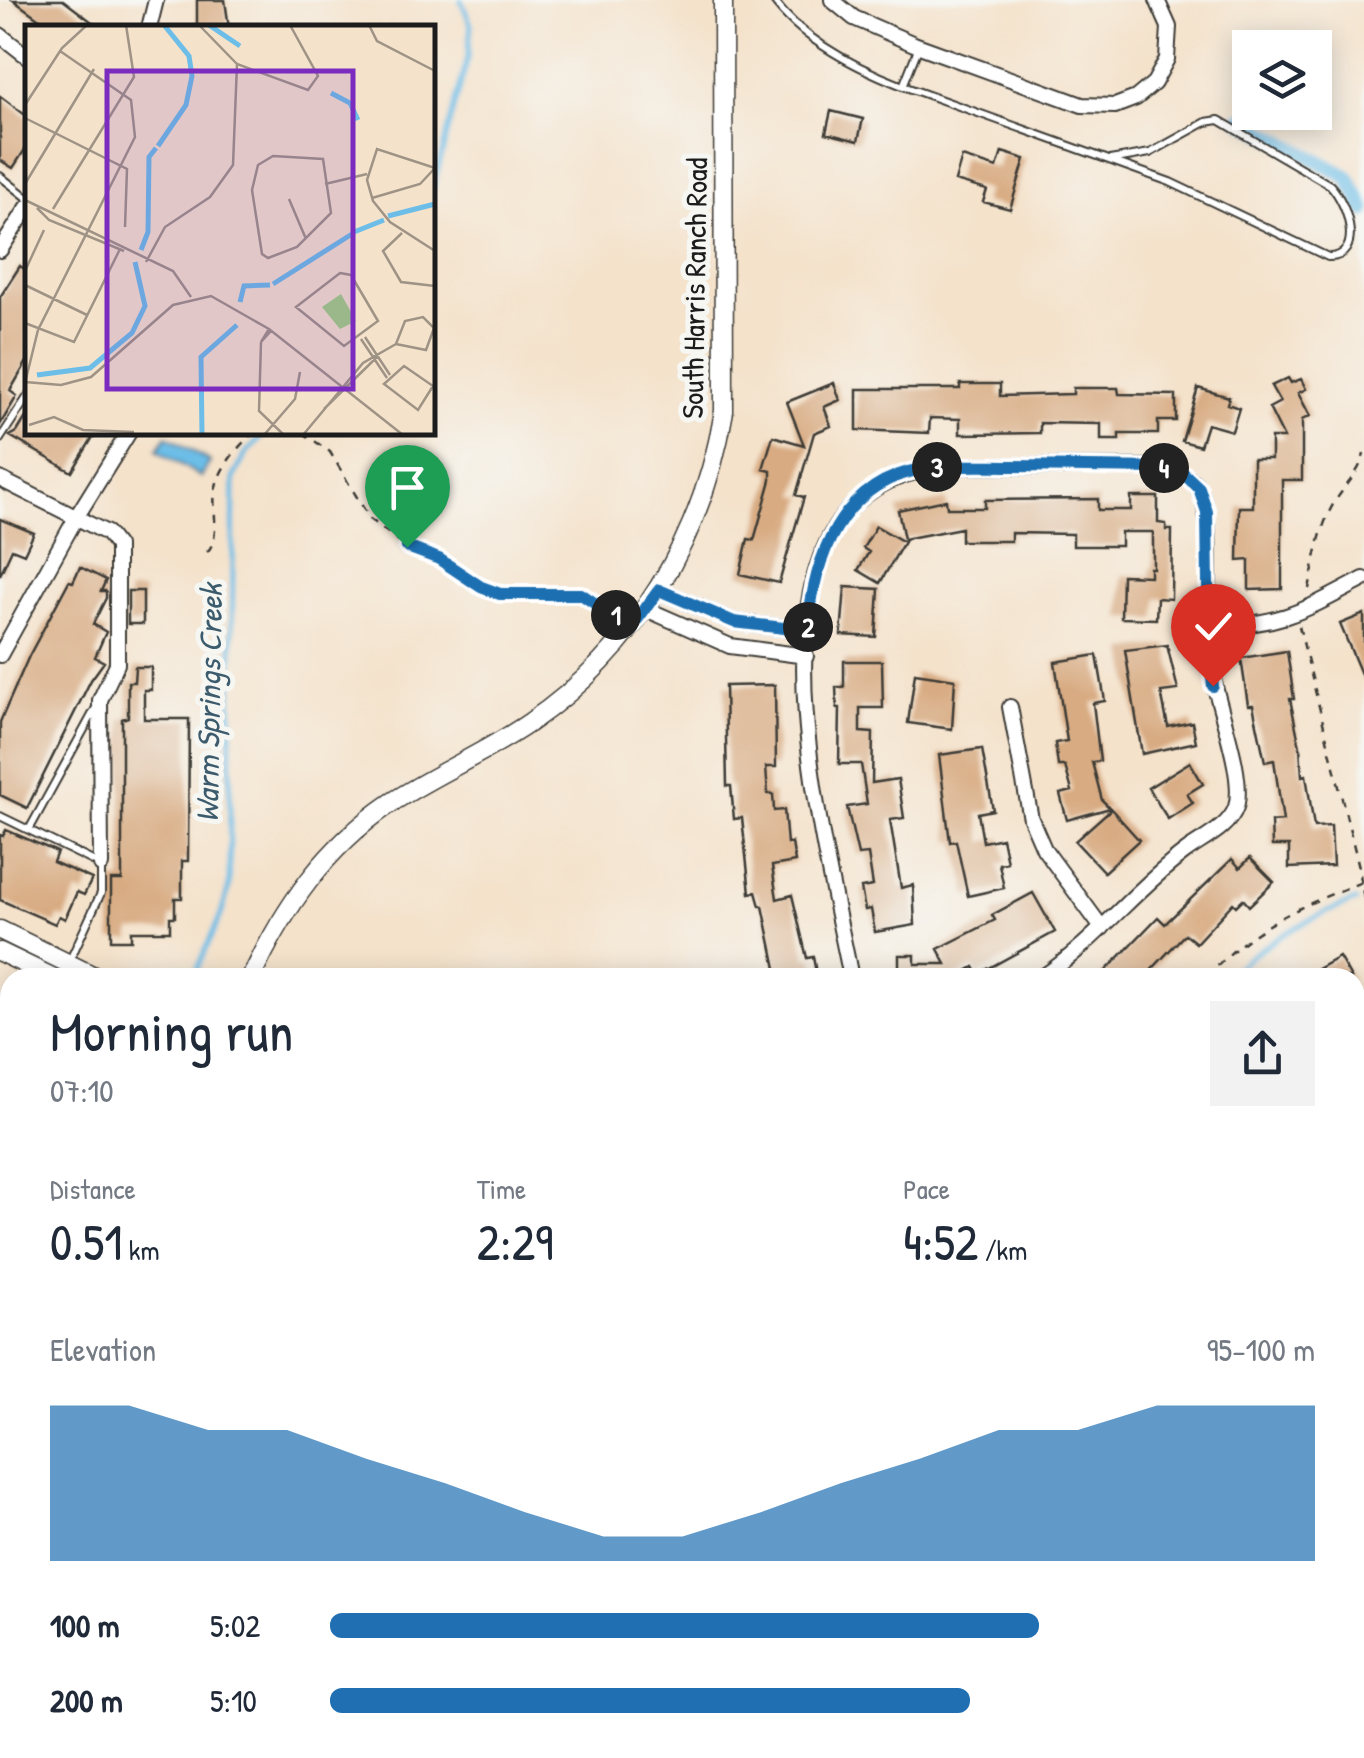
<!DOCTYPE html>
<html lang="en">
<head>
<meta charset="utf-8">
<style>
	body { margin:0; font-family:"Patrick Hand",sans-serif; background:#f2f2f3; color:#1f2937; height:100vh; display:flex; flex-direction:column; font-size:38px; white-space:nowrap }
	* { box-sizing:border-box; margin:0 }
	p { font-size:32px; color:#747a83 }
	.icon { flex:none; width:55px; height:55px; fill:none; stroke:currentColor; stroke-width:2; stroke-linecap:round; stroke-linejoin:round }
	.map { position:relative; flex:1; overflow:hidden }
	.sheet { position:absolute; left:0px; top:968px; width:1365px; height:792px; display:flex; flex-direction:column; background:#fff; border-radius:30px 30px 0 0; box-shadow:0 5px 25px #0003 }
	.sheet>* { flex:none }
	.fabs { position:absolute; left:1232px; top:30px; display:grid; gap:20px }
	.fabs a { display:grid; place-items:center; width:100px; height:100px; border-radius:0px; background:#fff; box-shadow:0 5px 25px #0003; font-size:50px }
	.pin { position:absolute; display:grid; place-items:center; width:85px; height:85px; color:#fff; margin:-102px -42px; border-radius:50% 50% 50% 0; rotate:-45deg; box-shadow:0 0 10px #0007 }
	.pin .icon { rotate:45deg }
	.km { position:absolute; width:50px; height:50px; margin:-25px; border-radius:50%; background:#222; color:#fff; font-size:28px; line-height:50px; text-align:center }
	.round { display:grid; place-items:center; flex:none; width:105px; height:105px; border-radius:0px; background:#f2f2f3 }
	.overview { display:flex; align-items:center; justify-content:space-between; height:170px; padding:0 50px }
	h1 { font-size:55px; font-weight:600; line-height:75px }
	.figures { display:grid; grid-template-columns:repeat(3,1fr); gap:15px; height:170px; padding:10px 50px }
	.figures div { display:grid; align-content:center }
	.figures b { font-size:50px; font-weight:600 }
	.figures small { font-size:28px; font-weight:400 }
	.figures p { font-size:28px }
	.chart { height:280px; padding:20px 50px }
	.chart p { display:flex; justify-content:space-between }
	.chart svg { width:100%; height:180px; margin-top:10px; fill:#1f6fb2; opacity:.7 }
	ul { padding:0 50px; list-style:none; font-size:32px }
	li { display:grid; grid-template-columns:160px 120px 1fr; align-items:center; height:75px }
	li i { height:25px; border-radius:12px; background:#1f6fb2 }
	.map>svg:first-child { display:block }
</style>
</head>
<body>
<div class="map">
<svg width="1364" height="1758" viewBox="0 0 1364 1758">
	<rect width="100%" height="100%" fill="#f6f6f2"/>
	<filter id="ink" filterUnits="userSpaceOnUse"><feTurbulence type="fractalNoise" baseFrequency=".01" numOctaves="2"/><feDisplacementMap in="SourceGraphic" scale="20" xChannelSelector="R" yChannelSelector="G"/><feConvolveMatrix kernelMatrix="1 2 1 2 8 2 1 2 1" color-interpolation-filters="sRGB"/></filter>
	<filter id="wash" filterUnits="userSpaceOnUse"><feTurbulence type="fractalNoise" baseFrequency=".0048" numOctaves="4" result="noise"/><feDisplacementMap in="SourceGraphic" scale="40" xChannelSelector="R" yChannelSelector="G"/><feGaussianBlur stdDeviation="2.25" result="paint"/><feColorMatrix in="noise" values="0 0 0 0 0 0 0 0 0 0 0 0 0 0 0 0 0 1.4 0 .05"/><feComposite in="paint" operator="in"/></filter>
	<g filter="url(#wash)">
		<rect width="100%" height="100%" fill="#f4e2cb"/>
		<path fill="#efd6bc" d="M1052 1750H1248L1258 1758H1050Z"/>
		<path fill="#a0d180" stroke="#5e764e" stroke-width="2.5" d="M1355 1336 1364 1352V1391L1355 1396Z"/>
		<path fill="#6cbde7" stroke="#446c82" stroke-width="2.5" d="M167 436 210 462 201 477 157 450Z"/>
		<g fill="none" stroke-linecap="round" stroke-linejoin="round">
			<path stroke="#6cbde7" stroke-width="5" d="M432 191 468 57 471 25 461 0
				M193 978 221 915 229 887 234 477 247 452 266 432
				M1224 978C1262 945 1308 917 1356 901
				M0 1581 10 1573
				M527 1758V1750"/>
			<path stroke="#6cbde7" stroke-width="15" d="M1241 119 1348 177 1364 210"/>
		</g>
		<g id="blocks">
			<path fill="#d8ab82" d="M13 0H63L100 28H52Z
				M197 0H225L229 28H197Z
				M0 96 28 117V145L13 168 0 160Z
				M831 111 863 119 858 141 826 133Z
				M1002 152 1025 159 1010 209 983 202 987 190 955 181 962 157 997 168Z
				M20 266 28 271V360L10 391 17 396 0 425V297Z
				M1288 378 1291 383 1301 379 1306 389 1298 393 1310 416 1302 420V480H1282V589L1249 590V560L1238 561 1239 507H1253V459H1271V438H1284L1269 408 1280 402 1271 386Z
				M834 383 840 400 824 407 831 426 814 433 796 495 804 497 779 583 740 574 748 539 754 540 771 480V471L763 469 773 436 804 445 787 402Z
				M960 384H1000V396L1073 394V388H1118L1119 394 1176 395V421H1158V434H1119V440H1101V424L1040 423V433L960 434V419L930 418 929 433 857 430V389H960Z
				M1198 388 1229 397 1227 404 1239 408 1232 431 1207 424 1200 446 1182 441Z
				M28 414V432H96L72 472 10 436 17 432Z
				M1131 497H1158V523L1166 524V530H1172L1171 599 1157 598 1156 619 1121 618 1122 575 1150 576V568H1153V532H1121V546H1073V534L1011 533V541H961V528L904 539 898 510 946 500 947 508H985V500L1098 499V510H1131Z
				M0 519 34 533 24 554 12 549 0 575Z
				M876 526 904 542 880 583 858 570 869 552 863 548Z
				M80 567 106 580 101 591H106V598L93 624 106 632 95 657 104 662 91 680 27 808 0 795V722L29 656 69 581 73 582Z
				M845 587 879 589 876 637 841 635Z
				M128 591H143V624H128Z
				M1364 614V681L1340 624Z
				M1167 645 1178 690 1161 692 1168 727 1192 722 1196 742 1142 754 1125 650Z
				M1287 651 1294 699H1290L1300 747 1302 776 1306 775 1314 827 1331 826 1333 866 1289 868V846H1272L1271 822 1283 821 1274 760 1265 762 1253 705H1248L1241 658Z
				M1097 655 1105 701 1093 703 1100 761 1092 762 1102 800 1110 808 1067 820 1060 794 1072 791 1065 766H1058L1055 743 1067 741 1055 662Z
				M844 661H882L883 708H860V732L873 733 872 783 898 779 904 818 890 820 901 888 913 885 915 925 875 932 871 909 865 910 861 888 873 886 868 854 858 855 847 807 867 804 861 764H839L840 708H837L836 687H844Z
				M135 667H151V690H144V719H189L188 861H182V898H175V917H170V931H131V940H111V880H122V719L128 717V682H134Z
				M915 673 955 679 952 729 908 723Z
				M775 685 776 767H766L768 794H773L774 811 784 810 787 844 792 843 795 862 772 866 777 899 792 895 807 958 813 957 817 978H778L763 906H760L756 892 750 893 742 818 734 819 731 786H727L725 686Z
				M982 749 993 810 978 813 983 842 1002 838 1007 862 999 864 1004 888 968 896 956 841 950 842 939 755Z
				M1190 762 1203 784 1187 794 1193 803 1168 819 1148 788Z
				M1111 809 1139 840 1104 872 1075 841Z
				M6 830 57 852 53 862 92 879 84 895 77 892 65 919 59 916 55 924 0 900V835L3 836Z
				M1250 858 1274 882 1249 906 1243 899 1236 906 1233 903 1196 943 1185 934 1144 978H1099L1158 917 1165 924 1232 859 1240 868Z
				M1033 893 1055 932 978 974 974 967 954 978H899V955H915V964H946L938 949 995 920 992 915Z
				M1339 957 1351 978H1301Z"/>
		</g>
	</g>
	<g filter="url(#ink)">
		<use href="#blocks" fill-opacity="0" stroke="#3c3a36" stroke-width="2.5"/>
		<g fill="none" stroke-linecap="round" stroke-linejoin="round">
			<defs>
				<path id="service" d="M773 0C803 41 857 68 903 86
					M919 46 903 86 1170 182 1328 257C1364 258 1349 205 1330 185L1219 120 1206 122 1150 153 1110 160
					M0 176 28 198
					M0 439 28 396
					M0 816 101 865V893L69 962
					M29 830 98 704
					M0 1065 10 1070
					M1099 1750 1100 1758
					M283 1758 292 1750"/>
				<path id="minor" d="M832 0 854 18 914 44 1082 105 1115 106 1136 98 1154 83 1167 59 1169 27 1157 0
					M149 28 156 0
					M0 35 28 57
					M0 250 28 207
					M0 479 107 533 117 546V664L100 700 101 865
					M659 590 734 622 808 631
					M646 609 730 646 806 656
					M1208 626C1280 626 1302 612 1364 579
					M0 655 77 516 129 432
					M1010 707 1031 819 1044 849 1102 928
					M851 978C828 859 765 628 839 522 866 484 907 470 951 466L1161 467C1176 471 1191 475 1199 489 1216 519 1205 617 1209 657 1213 696 1246 773 1236 807 1229 828 1202 839 1185 852 1134 890 1095 942 1041 978
					M0 1127 10 1107
					M1355 1135 1364 1153
					M1355 1507 1364 1504
					M1355 1683 1364 1672
					M1355 1716 1364 1707
					M841 1758V1750
					M1052 1758 1053 1750
					M1317 1758 1325 1750"/>
				<path id="tertiary" d="M0 930 98 978
					M0 952 54 978
					M251 978C285 906 325 848 391 803 435 774 485 753 529 723 636 650 703 538 724 411L723 0
					M0 1642 10 1634
					M1305 1750 1313 1758
					M1284 1758 1291 1750"/>
			</defs>
			<use href="#service" stroke="#3c3a36" stroke-width="10"/>
			<use href="#minor" stroke="#3c3a36" stroke-width="18"/>
			<use href="#tertiary" stroke="#3c3a36" stroke-width="21"/>
			<path stroke="#3c3a36" stroke-width="2.5" stroke-dasharray="8 8" stroke-linecap="butt" d="M302 432 330 452 370 519 407 547 439 559 481 587 500 594H581L618 617
				M207 552C221 538 212 510 215 491 219 468 237 448 254 432
				M1309 589C1315 560 1319 528 1334 503 1345 485 1359 474 1364 454
				M1299 626 1359 867 1364 900
				M1207 978C1251 925 1302 906 1364 881
				M1355 1242 1364 1237
				M1355 1396 1364 1410
				M0 1706 10 1700
				M814 1750H823
				M1253 1750 1264 1758
				M1354 1750 1364 1756"/>
			<use href="#service" stroke="#fff" stroke-width="6"/>
			<use href="#minor" stroke="#fff" stroke-width="14"/>
			<use href="#tertiary" stroke="#fff" stroke-width="18"/>
		</g>
	</g>
	<g fill="none" stroke-linecap="round" stroke-linejoin="round" filter="url(#ink)">
		<defs>
			<path id="route" d="M407 547 439 559 481 587 500 594H581L631 628 659 590 734 622 808 631C813 559 840 483 922 469 952 464 984 466 1014 466 1063 467 1112 467 1161 468L1183 473 1199 488 1207 512 1209 656 1213 686"/>
		</defs>
		<use href="#route" stroke="#fff" stroke-width="20"/>
		<use href="#route" stroke="#1f6fb2" stroke-width="12"/>
	</g>
	<g text-anchor="middle" stroke-width="10" stroke-linejoin="round" paint-order="stroke">
		<g font-size="30" fill="#1c1c1c" stroke="#f6f6f2">
			<text transform="translate(695 288) rotate(-89)" y="10">South Harris Ranch Road</text>
		</g>
		<g font-size="32" font-style="italic" fill="#3c5c6d" stroke="#f6f6f2">
			<text transform="translate(209 703) rotate(-89)" y="11">Warm Springs Creek</text>
		</g>
	</g>
	<g transform="translate(25 25)">
		<rect width="410" height="410" fill="#f4e2cb"/>
		<path d="M316 269 331 296 315 304 297 282Z" fill="#a0d180"/>
		<path fill="none" stroke="#6cbde7" stroke-width="5" d="M184 0 215 21M306 68 325 78 333 95M133 121 161 80 167 51 164 31 139 0M363 191 410 179M329 207 359 195M116 225 123 207 124 132 131 123M248 259 327 209M215 277 219 261 245 260M12 350 65 343 107 308 120 281 110 237M177 410 176 332 212 300"/>
		<path fill="none" stroke="#9e9385" stroke-width="2.5" d="M174 0 212 39 283 65 293 51 265 0M344 0 352 16 410 46M0 80 37 23 62 0M0 93 102 144 100 202M248 131 298 134 306 188 272 222 243 233 237 229 227 165 233 140ZM410 143 352 124 342 155 348 176 365 197 410 226M0 159 69 44M300 159 342 149M347 173 395 159 410 143M264 174 281 214M0 175 148 246 166 272M12 183 24 195 99 226M28 184 109 52 101 0M377 208 358 226 376 257 410 261M121 237 140 202 185 172 208 140 212 39M0 246 19 205M315 248 326 250 353 296 319 321 271 282ZM0 260 62 290M0 298 49 317 95 224M244 304 236 317 246 306M340 312 365 350M336 314 362 353M236 317 234 386 259 410M379 341 408 361 393 385 359 359ZM0 357 36 360 66 352 148 280 186 271 244 304 378 410M0 358 13 305 110 112 106 75 35 26M299 384 353 331M4 400 29 392 58 405 109 407M239 410 270 374 275 347M278 410 338 338 371 319 380 296 398 292 409 303 401 325 371 319"/>
		<path fill="#7b2cbf" fill-opacity="0.15" stroke="#7b2cbf" stroke-width="5" d="M82 46H328V364H82Z"/>
		<rect width="410" height="410" fill="none" stroke="#1c1c1c" stroke-width="5"/>
	</g>
</svg>
<div class="fabs">
<a><svg class="icon" aria-label="layers" viewBox="0 0 24 24"><path d="M12 4l9 5-9 5-9-5zM3 14l9 5 9-5"/></svg></a>
</div>
<div class="pin" style="left:407px;top:547px;background:#1e9e55"><svg class="icon" aria-label="arrive" viewBox="0 0 24 24"><path d="M6 21V4h12l-3 4 3 4H6"/></svg></div>
<div class="pin" style="left:1213px;top:686px;background:#d93025"><svg class="icon" aria-label="check" viewBox="0 0 24 24"><path d="M5 12l5 5 9-10"/></svg></div>
<b class="km" style="left:616px;top:615px">1</b>
<b class="km" style="left:808px;top:627px">2</b>
<b class="km" style="left:937px;top:467px">3</b>
<b class="km" style="left:1164px;top:468px">4</b>
<section class="sheet">
<div class="overview"><div><h1>Morning run</h1><p>07:10</p></div><a class="round"><svg class="icon" aria-label="share" viewBox="0 0 24 24"><path d="M12 15V3M7 8l5-5 5 5M5 13v7h14v-7"/></svg></a></div>
<div class="figures">
<div><p>Distance</p><b>0.51<small> km</small></b></div>
<div><p>Time</p><b>2:29</b></div>
<div><p>Pace</p><b>4:52<small> /km</small></b></div>
</div>
<div class="chart"><p><span>Elevation</span>95–100 m</p>
<svg viewBox="0 0 160 44" preserveAspectRatio="none"><path d="M0 44V6L10 6L20 12L30 12L40 19L50 25L60 32L70 38L80 38L90 32L100 25L110 19L120 12L130 12L140 6L150 6L160 6V44z"/></svg>
</div>
<ul>
<li><b>100 m</b>5:02<i style="width:72%"></i></li>
<li><b>200 m</b>5:10<i style="width:65%"></i></li>
</ul>
</section>
</div>
</body>
</html>
